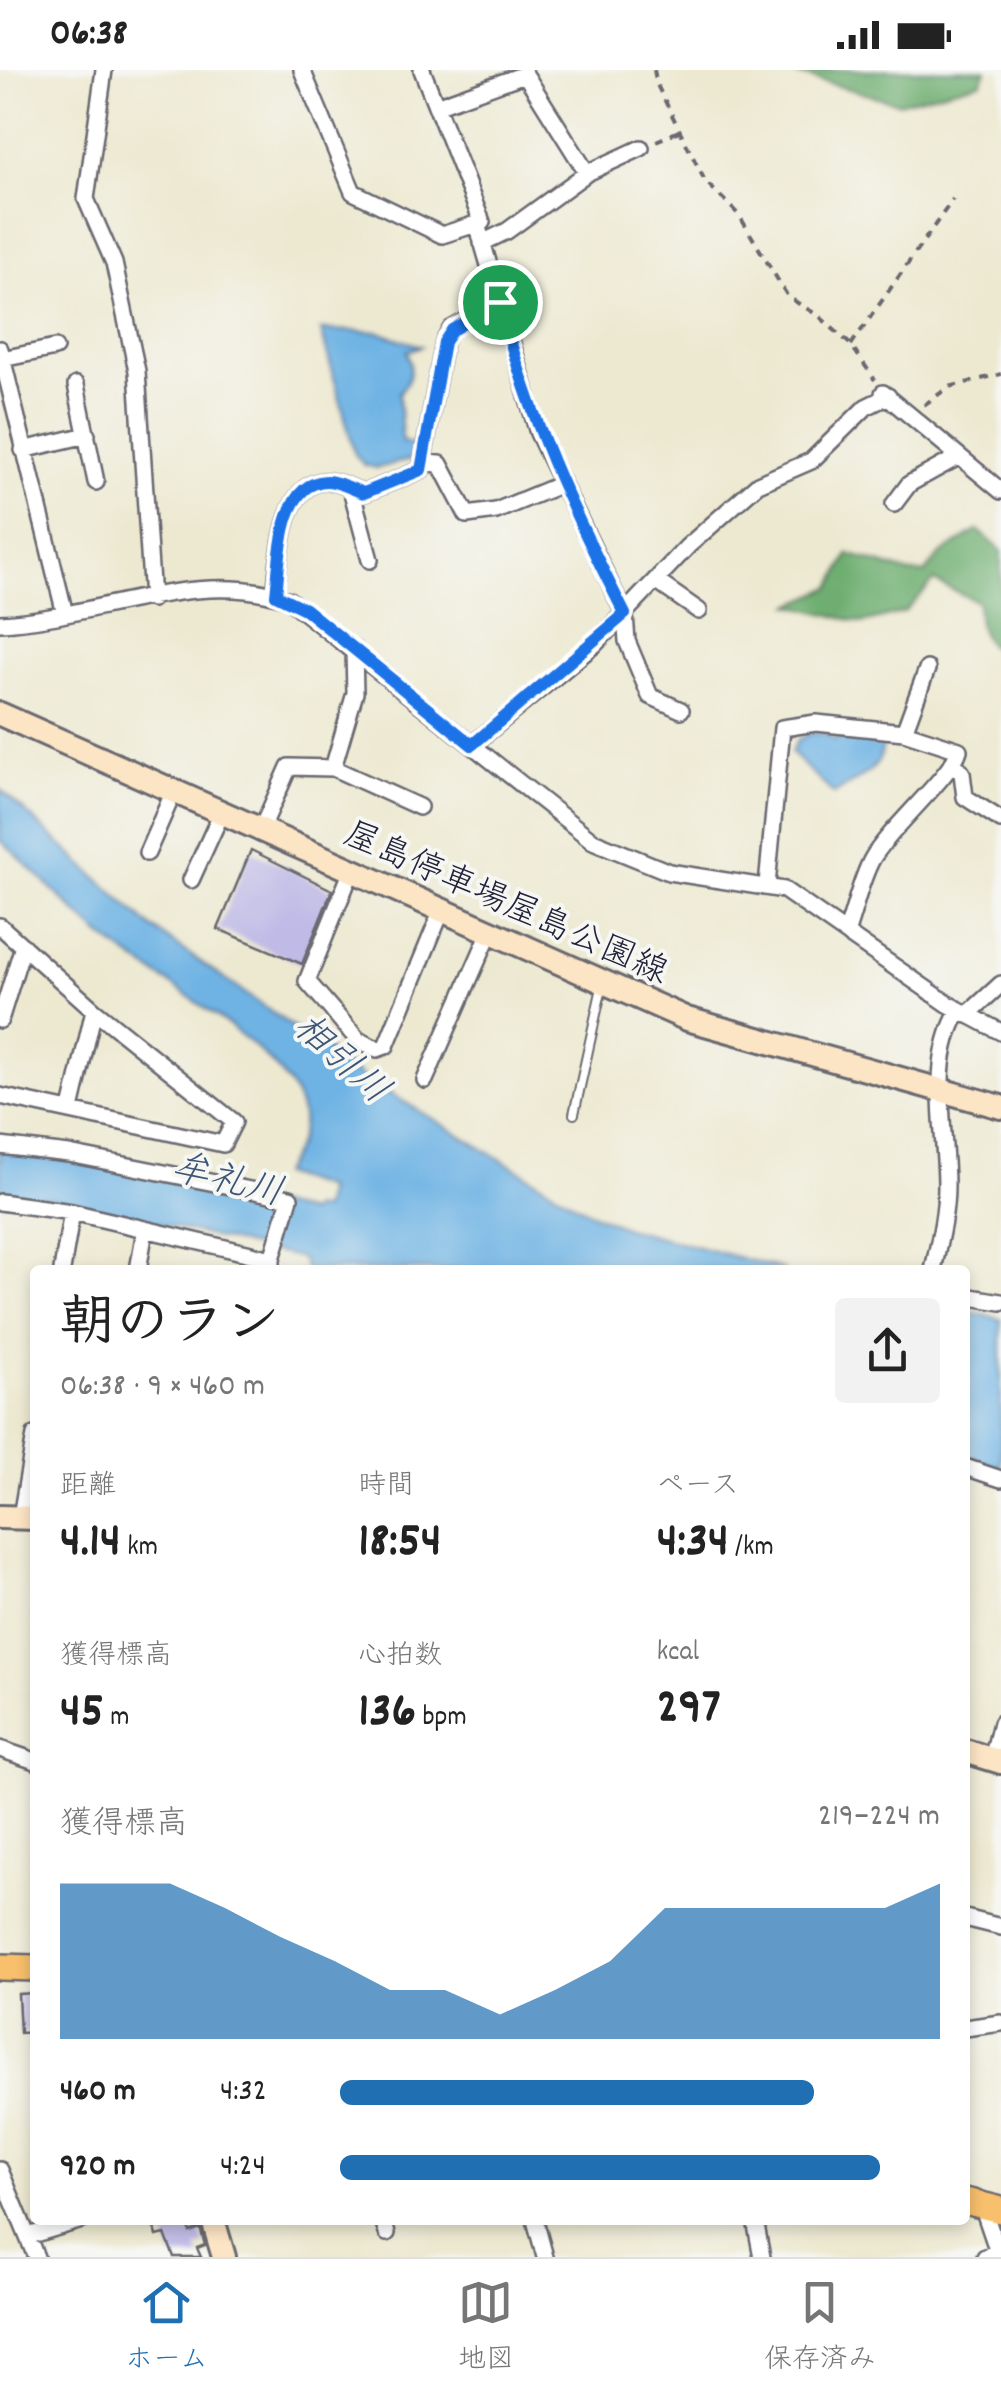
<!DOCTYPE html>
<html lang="ja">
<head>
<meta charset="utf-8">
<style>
	body { margin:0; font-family:Dekko,"Klee One",sans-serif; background:#f2f2f2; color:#222; height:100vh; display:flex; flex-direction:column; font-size:38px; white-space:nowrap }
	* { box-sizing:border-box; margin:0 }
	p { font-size:32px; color:#767676 }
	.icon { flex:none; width:55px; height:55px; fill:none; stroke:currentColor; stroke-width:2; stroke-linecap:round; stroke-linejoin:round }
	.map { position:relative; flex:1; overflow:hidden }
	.side { position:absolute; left:30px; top:1195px; width:940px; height:960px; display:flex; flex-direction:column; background:#fff; border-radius:10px; box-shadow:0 5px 15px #0003 }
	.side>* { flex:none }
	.pin { position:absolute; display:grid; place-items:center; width:85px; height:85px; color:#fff; margin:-42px; border:5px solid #fff; border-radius:50%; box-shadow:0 2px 10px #0007 }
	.round { display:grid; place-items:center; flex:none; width:105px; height:105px; border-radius:10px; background:#f2f2f2 }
	.overview { display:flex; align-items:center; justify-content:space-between; height:170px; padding:0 30px }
	h1 { font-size:55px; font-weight:700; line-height:75px }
	.figures { display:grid; grid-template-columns:repeat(3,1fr); gap:15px; height:170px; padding:10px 30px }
	.figures div { display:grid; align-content:center }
	.figures b { font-size:50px; font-weight:700 }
	.figures small { font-size:28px; font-weight:400 }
	.figures p { font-size:28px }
	.chart { height:280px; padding:20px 30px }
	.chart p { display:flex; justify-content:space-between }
	.chart svg { width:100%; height:180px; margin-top:10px; fill:#1f6fb2; opacity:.7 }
	ul { padding:0 30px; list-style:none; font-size:32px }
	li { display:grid; grid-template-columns:160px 120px 1fr; align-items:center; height:75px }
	li i { height:25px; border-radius:12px; background:#1f6fb2 }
	.status { display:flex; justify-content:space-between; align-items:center; height:70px; padding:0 50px; background:#fff; direction:ltr }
	.status svg { height:28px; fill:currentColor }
	.tab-bar { display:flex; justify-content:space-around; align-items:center; height:140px; border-top:2px solid #e0e0e0; background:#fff; font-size:28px; color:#767676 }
	.tab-bar a { display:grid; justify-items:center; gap:5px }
	.tab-bar .on { color:#1f6fb2 }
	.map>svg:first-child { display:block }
</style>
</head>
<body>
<div class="status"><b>06:38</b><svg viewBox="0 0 49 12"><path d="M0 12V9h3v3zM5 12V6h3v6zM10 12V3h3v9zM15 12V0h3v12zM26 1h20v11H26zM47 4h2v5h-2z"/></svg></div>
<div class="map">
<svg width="1001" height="2187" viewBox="0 0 1001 2187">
	<rect width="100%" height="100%" fill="#f6f6f2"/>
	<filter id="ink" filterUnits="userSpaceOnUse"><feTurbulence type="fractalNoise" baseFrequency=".01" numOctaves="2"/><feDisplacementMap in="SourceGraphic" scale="20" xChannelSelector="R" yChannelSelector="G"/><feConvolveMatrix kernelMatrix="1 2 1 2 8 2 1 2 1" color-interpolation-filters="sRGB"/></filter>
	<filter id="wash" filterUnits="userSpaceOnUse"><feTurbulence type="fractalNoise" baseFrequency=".0048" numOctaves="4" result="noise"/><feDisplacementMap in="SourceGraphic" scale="40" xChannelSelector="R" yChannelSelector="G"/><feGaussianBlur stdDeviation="2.25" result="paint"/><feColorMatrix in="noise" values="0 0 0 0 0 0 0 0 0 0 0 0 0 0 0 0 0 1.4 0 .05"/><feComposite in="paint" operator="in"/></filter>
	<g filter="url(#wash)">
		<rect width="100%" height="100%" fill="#ede9d1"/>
		<path fill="#6eae71" stroke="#486856" stroke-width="2.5" d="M782 0H986L981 12 898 33Z
			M978 460 1001 480V585C981 572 977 555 978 532L934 511 905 542 863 553 791 535 832 517 849 484 910 503H925L941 484Z"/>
		<path fill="#6eb3e4" stroke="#486a90" stroke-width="2.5" d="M321 260 378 262 421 276 407 281C413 298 411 309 399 323L402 372 420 376 413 389 377 398 364 395 355 384Z
			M812 663 827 664 835 671 838 665 868 666 870 673 882 668C886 701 857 708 834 724L791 683 798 669Z
			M0 719 151 857 314 972 320 967 324 977 359 1005 591 1143 626 1158 786 1200H306L301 1188 52 1128 0 1122V1080L94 1094 309 1143 312 1139 322 1140 327 1119 281 1104C293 1084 307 1065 301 1040 286 977 152 907 101 865 66 835 35 800 0 770Z
			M965 1241 1001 1249V1397L965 1385Z"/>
		<g id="blocks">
			<path fill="#bfbae6" d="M251 780 332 820 302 894 218 859Z
				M35 1923V1962L20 1963 18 1924Z
				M153 2150H187L190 2162 200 2158 205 2175 197 2178 201 2187H174L165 2164 157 2166Z"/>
		</g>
	</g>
	<g filter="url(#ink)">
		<use href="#blocks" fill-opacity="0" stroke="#696870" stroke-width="2.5"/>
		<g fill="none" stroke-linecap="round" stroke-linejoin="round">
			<defs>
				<path id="lane" d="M574 1044 602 917"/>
				<path id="street" d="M104 0 86 129 114 193 137 301 152 529
					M302 0 353 122 442 165 482 152 422 0
					M436 36 525 4 587 103
					M477 154 538 363 625 545 627 571 650 626 681 640
					M482 173 507 161 587 103 641 78
					M0 279 65 544
					M2 289 55 278
					M76 315 96 412
					M883 323 1001 421
					M23 380 87 365
					M425 393 440 394 467 445 496 441 559 415
					M351 419 370 490
					M894 434 909 414 958 387
					M656 511 699 541
					M275 525C280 493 279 412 327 411 339 411 353 420 364 423L421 400 444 272 451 259 500 232
					M0 553C92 549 201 496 289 530L593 771 669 802 784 820 948 934 1001 962
					M472 675 594 575 688 476 758 414 811 391 866 337 888 326
					M955 694 962 703 965 727 1001 750
					M333 698 419 737
					M261 760 289 697 333 698 355 623 354 579
					M147 783 174 721
					M352 800 307 911 358 970 377 979 386 976 442 840
					M191 810 222 742
					M767 815 782 658 816 653 904 662 927 599
					M0 856 94 940 234 1052 223 1074 0 1026
					M846 863C855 839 860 811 872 789 889 759 953 704 959 680L904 662
					M967 945 1001 914
					M0 950 23 876
					M425 1010 490 862
					M71 1039 94 940
					M0 1076 69 1084 290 1128 272 1189
					M0 1132 72 1142 272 1189V1200
					M62 1200 72 1142
					M138 1200 145 1160
					M933 1200C939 1172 946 1144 946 1116 946 1060 928 992 959 941
					M965 1226 1001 1232
					M965 1397 1001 1409
					M21 1447 35 1365
					M0 1679 35 1691
					M992 1689 1001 1653
					M965 1848 1001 1857
					M965 1958 1001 1953
					M0 2100 36 2187
					M982 2135 998 2182 985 2187
					M383 2150 387 2163
					M535 2150 545 2187
					M755 2150 762 2187
					M28 2166 82 2150"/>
				<path id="secondary" d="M0 644 687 949 1001 1037
					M0 1447 35 1448
					M965 1681 1001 1692
					M213 2150 224 2187"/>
				<path id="primary" d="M0 1897 35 1898
					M965 2131 1001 2140"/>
			</defs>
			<use href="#lane" stroke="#696870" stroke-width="12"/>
			<use href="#street" stroke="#696870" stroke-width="20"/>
			<use href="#secondary" stroke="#696870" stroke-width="28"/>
			<use href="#primary" stroke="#696870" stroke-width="30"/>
			<path stroke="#696870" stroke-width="4" stroke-dasharray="8 8" stroke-linecap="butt" d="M654 0 657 15 705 111 739 145 788 227 819 246 851 275 875 310
				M656 71 679 61
				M851 275 953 129
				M924 335 949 317 1001 304"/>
			<use href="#lane" stroke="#fff" stroke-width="8"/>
			<use href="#street" stroke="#fff" stroke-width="15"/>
			<use href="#secondary" stroke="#fce5c4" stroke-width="22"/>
			<use href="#primary" stroke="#f8bf6c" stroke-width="25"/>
		</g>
	</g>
	<g fill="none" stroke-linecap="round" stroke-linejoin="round" filter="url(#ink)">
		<defs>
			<path id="route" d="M500 232C527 345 573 442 625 544L472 675 305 539 276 525C280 492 279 412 327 411 339 411 353 420 364 423L421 400 444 272 452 260Z"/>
		</defs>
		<use href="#route" stroke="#fff" stroke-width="20"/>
		<use href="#route" stroke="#1a73e8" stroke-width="12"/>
	</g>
	<g text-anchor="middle" stroke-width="8" stroke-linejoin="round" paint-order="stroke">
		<g font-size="35" fill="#22223b" stroke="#f6f6f2">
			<text transform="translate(507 831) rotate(24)" y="12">屋島停車場屋島公園線</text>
		</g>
		<g font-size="38" font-style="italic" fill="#3d5576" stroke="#f6f6f2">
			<text transform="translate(343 987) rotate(42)" y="13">相引川</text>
			<text transform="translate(228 1108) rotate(14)" y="13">牟礼川</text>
		</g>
	</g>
</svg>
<div class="pin" style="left:500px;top:232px;background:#1e9e55"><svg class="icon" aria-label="arrive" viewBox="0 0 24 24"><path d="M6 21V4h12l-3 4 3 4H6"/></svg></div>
<section class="side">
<div class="overview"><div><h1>朝のラン</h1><p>06:38 · 9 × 460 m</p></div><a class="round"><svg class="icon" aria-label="share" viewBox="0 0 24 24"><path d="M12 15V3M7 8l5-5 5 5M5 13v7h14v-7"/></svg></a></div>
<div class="figures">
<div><p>距離</p><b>4.14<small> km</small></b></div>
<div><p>時間</p><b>18:54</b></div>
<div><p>ペース</p><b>4:34<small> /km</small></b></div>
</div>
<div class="figures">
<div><p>獲得標高</p><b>45<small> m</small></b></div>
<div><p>心拍数</p><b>136<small> bpm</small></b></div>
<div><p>kcal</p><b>297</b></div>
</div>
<div class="chart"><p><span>獲得標高</span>219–224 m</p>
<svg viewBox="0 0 160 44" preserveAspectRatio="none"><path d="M0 44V6L10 6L20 6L30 12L40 19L50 25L60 32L70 32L80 38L90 32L100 25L110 12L120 12L130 12L140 12L150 12L160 6V44z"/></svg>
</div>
<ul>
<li><b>460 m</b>4:32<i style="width:79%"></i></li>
<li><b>920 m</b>4:24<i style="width:90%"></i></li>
</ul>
</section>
</div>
<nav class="tab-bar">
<a class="on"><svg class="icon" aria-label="home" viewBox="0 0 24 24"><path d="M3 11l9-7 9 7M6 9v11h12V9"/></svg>ホーム</a>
<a><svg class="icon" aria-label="map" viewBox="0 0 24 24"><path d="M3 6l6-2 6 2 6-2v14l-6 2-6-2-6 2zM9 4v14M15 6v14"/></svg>地図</a>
<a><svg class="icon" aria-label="saved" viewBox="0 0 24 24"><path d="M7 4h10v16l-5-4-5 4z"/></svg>保存済み</a>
</nav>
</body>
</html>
